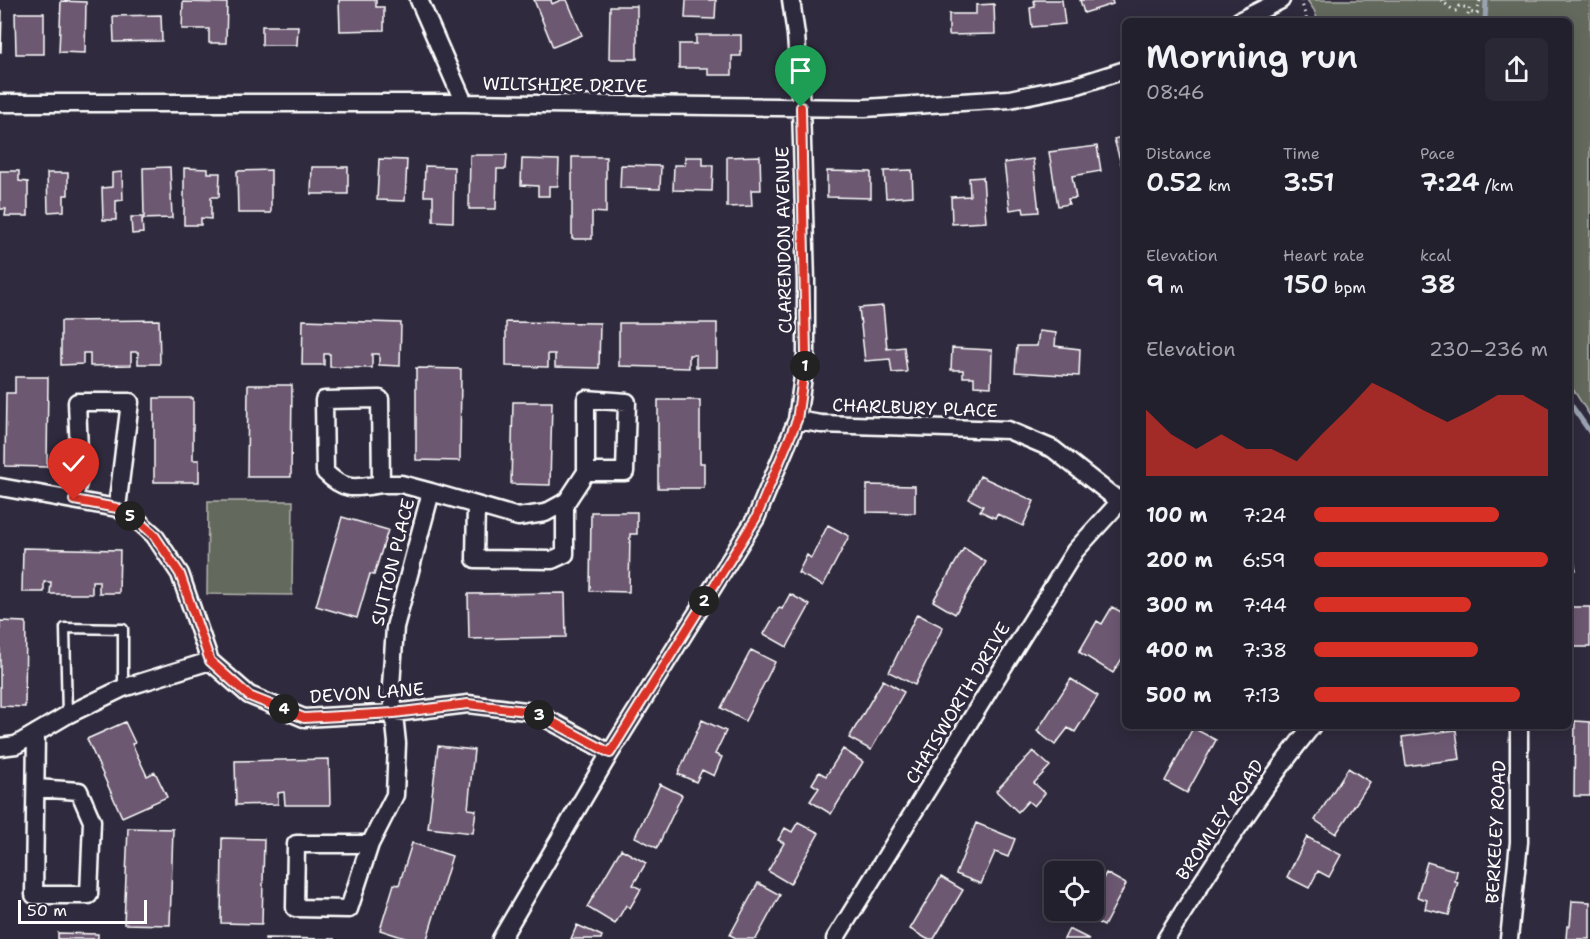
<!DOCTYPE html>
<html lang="en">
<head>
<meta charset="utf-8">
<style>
	body { margin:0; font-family:"Shantell Sans",sans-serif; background:#2b2836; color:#f1f3f6; height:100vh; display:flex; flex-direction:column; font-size:22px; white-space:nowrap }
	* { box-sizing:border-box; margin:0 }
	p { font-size:20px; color:#a3a3aa }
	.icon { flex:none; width:33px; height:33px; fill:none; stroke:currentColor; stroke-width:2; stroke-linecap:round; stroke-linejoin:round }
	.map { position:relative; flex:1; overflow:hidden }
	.side { position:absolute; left:1122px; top:18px; width:450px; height:711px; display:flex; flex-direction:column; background:#23202e; border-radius:9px; box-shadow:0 3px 15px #0003,0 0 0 2px #403e4a }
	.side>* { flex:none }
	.buttons { position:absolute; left:1044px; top:861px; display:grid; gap:12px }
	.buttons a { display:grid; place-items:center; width:60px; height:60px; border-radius:9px; background:#23202e; box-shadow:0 3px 15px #0003,0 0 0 2px #403e4a; font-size:30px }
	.scale { position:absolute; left:18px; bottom:15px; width:129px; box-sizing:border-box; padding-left:6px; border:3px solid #fff; border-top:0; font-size:16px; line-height:21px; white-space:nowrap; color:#fff; -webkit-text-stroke:4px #2f2a3d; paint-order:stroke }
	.pin { position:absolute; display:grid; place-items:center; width:51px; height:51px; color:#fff; margin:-62px -26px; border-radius:50% 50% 50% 0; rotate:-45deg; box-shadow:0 0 6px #0007 }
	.pin .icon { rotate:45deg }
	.km { position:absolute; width:30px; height:30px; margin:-15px; border-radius:50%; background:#222; color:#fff; font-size:16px; line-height:30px; text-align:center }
	.round { display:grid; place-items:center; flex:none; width:63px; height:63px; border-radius:9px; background:#2b2836 }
	.summary { display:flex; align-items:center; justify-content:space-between; height:102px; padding:0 24px }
	h1 { font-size:33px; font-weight:600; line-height:45px }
	.metrics { display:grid; grid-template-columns:repeat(3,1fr); gap:9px; height:102px; padding:6px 24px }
	.metrics div { display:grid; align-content:center }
	.metrics b { font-size:26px; font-weight:600 }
	.metrics small { font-size:16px; font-weight:400 }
	.metrics p { font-size:16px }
	.chart { height:168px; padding:12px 24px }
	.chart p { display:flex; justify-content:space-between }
	.chart svg { width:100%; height:108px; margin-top:6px; fill:#d93025; opacity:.7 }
	ul { padding:0 24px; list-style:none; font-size:20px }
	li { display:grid; grid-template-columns:96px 72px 1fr; align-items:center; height:45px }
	li i { height:15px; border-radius:8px; background:#d93025 }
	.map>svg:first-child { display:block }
</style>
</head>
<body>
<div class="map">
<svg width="1590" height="939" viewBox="0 0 1590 939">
	<rect width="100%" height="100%" fill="#2f2a3d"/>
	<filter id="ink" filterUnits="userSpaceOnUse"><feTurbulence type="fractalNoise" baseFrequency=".0167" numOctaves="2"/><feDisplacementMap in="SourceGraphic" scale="12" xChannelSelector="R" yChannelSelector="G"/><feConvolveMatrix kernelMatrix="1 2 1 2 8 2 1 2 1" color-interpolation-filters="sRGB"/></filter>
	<g filter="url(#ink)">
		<path fill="#646a5d" stroke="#b2b4ae" stroke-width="1.5" d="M1307 0H1590V416L1569 383V21H1318L1314 10Z
			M208 501H293L292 595 207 594Z"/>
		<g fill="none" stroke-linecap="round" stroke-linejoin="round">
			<path stroke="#9ba3b3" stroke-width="5" d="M1485 21 1486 0
				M1569 402 1590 432"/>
		</g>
		<path fill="#6d5972" stroke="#fff" stroke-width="1.5" d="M339 0H376V7H384V30L340 31Z
			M534 0H551L552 4 561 0H567L582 35 553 47Z
			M686 0H716L715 19 685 18Z
			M1034 0H1062L1065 24 1032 27 1030 8 1035 7Z
			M1080 0H1112L1113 4 1084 13Z
			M61 1 86 2 85 53 59 52Z
			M183 2 227 3 226 43H209V29H182Z
			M994 4 995 34 949 35V14H976V5Z
			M610 6H637V59H609Z
			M0 11H2L1 52H0Z
			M15 13H44V54H16Z
			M161 15 162 41 114 42 113 16Z
			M262 26H298L297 45H262Z
			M696 35H741V56H732V75H708V68H679V44H696Z
			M1125 136V174H1124L1114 139Z
			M1097 146 1101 171 1072 176 1076 198 1068 199 1069 204 1058 206 1049 152Z
			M470 155H507L506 169H497L496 209H469Z
			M760 156 761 190H751L752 206 727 207V157Z
			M572 157H606V213L592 212V239H572Z
			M685 157H703V165H713L712 191 673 190 674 165H685Z
			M379 159 407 160 405 201 377 200Z
			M522 159 559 160 558 186H549V196H538V186L521 185Z
			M1033 159 1039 212 1024 213 1023 208 1010 210 1004 163Z
			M621 165 661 166 660 189 620 188Z
			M425 166 454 167 453 222 433 221V196H424Z
			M170 167 172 218 142 219 143 233 132 234 131 217H144L143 168Z
			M312 167H348V194H311Z
			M184 168 208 169V173H220L219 197H211V219L201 218V225H184Z
			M271 170V213H238L237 171Z
			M912 170 913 196 886 198 884 171Z
			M0 171H19V181L28 182V216H5L6 209H0Z
			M827 171 871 172V198L827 197Z
			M122 172 123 200 116 201V220H103L102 188 112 187V173Z
			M47 173H68V195H64V211L48 212Z
			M983 177 986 222 952 224 951 197 970 196 969 178Z
			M883 306 887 349 904 347 907 372 892 373 890 359 865 361 859 308Z
			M159 320 160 364H138V352H131V365L90 366V353H83V364L61 365V321Z
			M303 320 401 323 400 366 379 365V354H372V368L330 367V354H324V365H302Z
			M506 322 600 323 599 368 555 367V354H548V367L506 366Z
			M619 323H717V367H696V355H689V368L619 366Z
			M1039 331 1056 333 1055 346 1080 349 1079 376 1015 372 1017 346H1037Z
			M952 348 992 350 991 387 974 386V377H963V370H951Z
			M416 368 461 369 460 461 416 460Z
			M15 377H48L47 467 5 466 6 393H15Z
			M248 385H292L291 477H247Z
			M154 398H193V460H199V482H154Z
			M658 400H700V463H704V488H658Z
			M513 402H552L550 485 511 484Z
			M980 476 1034 501 1023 526 997 514 995 518 980 511 983 506 969 499Z
			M867 485 915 486V513L867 512Z
			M591 512H637V534H630L629 592 590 591Z
			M342 517 388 530 374 575 370 574 357 618 316 606Z
			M828 525 849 536 823 586 798 573 807 555 811 558Z
			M1569 540 1576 570 1569 572Z
			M23 548 120 550 119 593H99V581H92V594H50L51 582H44V592H22Z
			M964 548 986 562 955 614 933 601Z
			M565 593 566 637 469 639 468 594Z
			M790 594 810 605 787 647 764 634 779 608 782 609Z
			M1112 607 1125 614V654L1113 673 1079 652 1097 621 1102 624Z
			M1569 607H1590V647H1569Z
			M917 614 943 627 915 685 889 672Z
			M0 621 26 622 25 707 0 706Z
			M751 650 775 662 745 721 721 708Z
			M1071 679 1098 696 1075 732 1068 728 1055 745 1037 731Z
			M883 680 904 692 871 750 849 738Z
			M702 720 726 731 715 754 722 757 714 776 702 770 696 782 678 774Z
			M1575 721 1590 722V796H1574Z
			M125 722 135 743 132 744 147 776 155 772 167 797 122 817 87 739Z
			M1193 728 1216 740 1187 793 1165 781Z
			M1456 730 1460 759 1406 766 1402 737Z
			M438 746 474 750 468 809 476 810 473 833 428 828Z
			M843 749 863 762 831 814 810 801 819 788 812 784 819 772 826 776Z
			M1033 751 1050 766 1034 783 1045 793 1034 806 1028 801 1018 812 996 791Z
			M329 759 330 805H285L284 792 278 793V804L236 805 235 761Z
			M1348 768 1370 782 1336 834 1315 820Z
			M660 784 682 795 657 848 635 837Z
			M798 822 819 833 790 884 768 871 784 843 778 840 785 828 792 832Z
			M976 823 1015 839 1008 857 995 852 981 884 956 874Z
			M128 828 173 829 170 925 124 924Z
			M1307 837 1341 855 1329 877 1318 871 1309 888 1287 877Z
			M222 838 264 839 262 924 221 923Z
			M412 843 452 856 427 939H408L380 930 394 884 399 885Z
			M621 849 646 863 633 885 641 889 630 908 626 905 615 924 587 907Z
			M1427 862 1457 871 1455 881 1458 882 1449 915 1425 909 1427 900 1417 897Z
			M1106 873 1126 884 1104 926 1083 915 1086 910H1094V896Z
			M941 877 963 890 934 939H927L910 929Z
			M758 883 780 895 756 939H738L730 935Z
			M1572 901 1590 902V939H1566L1567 926H1570Z
			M577 925 602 936 601 939H571Z
			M1069 929 1089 939H1064Z
			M58 933 98 934V939H58Z
			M265 938 335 939H265Z"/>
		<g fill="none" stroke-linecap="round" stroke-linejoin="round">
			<defs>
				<path id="service" d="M67 715 65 628 123 629V688"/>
				<path id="minor" d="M419 0 464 103
					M1239 21 1281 0
					M0 103H464L865 108 1010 99 1078 85 1125 70
					M797 420 821 424 1008 430 1053 449 1119 501
					M381 484C355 488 345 492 325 472L324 400 380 399 381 484H401L431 492
					M0 487 117 508 136 519 154 535 180 574 210 661 249 695 304 718 394 713 468 704 534 712 610 753
					M73 500 80 476 77 402H130L117 508
					M476 505 475 559 552 560 565 554V503
					M0 747 16 745 67 715 123 688 210 661
					M36 788 79 791 92 821 89 895H34L36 733
					M370 844H296L295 908 349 909 370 844 395 795 397 743 391 686 395 627 431 492 518 517 545 513 567 501 586 472H625L627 402 586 399V472
					M501 939 610 753 756 518 797 420 806 355V282L801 107 796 35 791 0
					M835 939 1075 551 1125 496
					M1166 939C1212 866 1258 793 1312 726
					M1509 939 1519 842V726"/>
			</defs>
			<use href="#service" stroke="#fff" stroke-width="13"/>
			<use href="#minor" stroke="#fff" stroke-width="21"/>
			<path stroke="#fff" stroke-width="3" stroke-dasharray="1.5 4.5" stroke-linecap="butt" d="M1301 0 1307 21
				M1441 0 1454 11H1457L1459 6 1469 8V12L1477 14 1480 0
				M1466 21 1469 12"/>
			<use href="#service" stroke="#2f2a3d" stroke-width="8"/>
			<use href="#minor" stroke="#2f2a3d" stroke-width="16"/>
		</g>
	</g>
	<g fill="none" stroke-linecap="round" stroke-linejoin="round" filter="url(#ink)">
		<defs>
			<path id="route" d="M74 500 117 508 136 519 154 535 180 574 210 661 249 696 304 718 394 713 468 704 534 712 610 753 756 518 797 420 806 355 801 107"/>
		</defs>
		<use href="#route" stroke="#fff" stroke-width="12"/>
		<use href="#route" stroke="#d93025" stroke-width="8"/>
	</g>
	<g text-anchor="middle" stroke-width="6" stroke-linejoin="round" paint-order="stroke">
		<g font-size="18" fill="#fff" stroke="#2f2a3d">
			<text transform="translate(565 85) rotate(1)" y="6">WILTSHIRE DRIVE</text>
			<text transform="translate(784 240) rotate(-91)" y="6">CLARENDON AVENUE</text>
			<text transform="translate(915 408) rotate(2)" y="6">CHARLBURY PLACE</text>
			<text transform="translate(393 562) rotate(-76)" y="6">SUTTON PLACE</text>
			<text transform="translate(367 693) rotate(-4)" y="6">DEVON LANE</text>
			<text transform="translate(958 703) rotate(-59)" y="6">CHATSWORTH DRIVE</text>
			<text transform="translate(1220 820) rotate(-56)" y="6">BROMLEY ROAD</text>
			<text transform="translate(1496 832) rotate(-87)" y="6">BERKELEY ROAD</text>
		</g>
	</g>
</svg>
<div class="buttons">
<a><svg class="icon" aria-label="locate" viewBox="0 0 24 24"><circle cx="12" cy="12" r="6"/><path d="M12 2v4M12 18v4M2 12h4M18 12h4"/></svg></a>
</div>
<div class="scale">50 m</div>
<div class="pin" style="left:801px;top:107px;background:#1e9e55"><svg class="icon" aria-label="arrive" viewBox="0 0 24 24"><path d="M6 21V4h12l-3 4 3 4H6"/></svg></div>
<div class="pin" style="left:74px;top:500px;background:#d93025"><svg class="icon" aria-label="check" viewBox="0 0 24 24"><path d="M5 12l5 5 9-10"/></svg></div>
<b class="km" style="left:805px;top:366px">1</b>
<b class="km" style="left:704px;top:601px">2</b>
<b class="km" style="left:539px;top:715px">3</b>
<b class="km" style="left:284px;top:709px">4</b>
<b class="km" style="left:130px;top:516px">5</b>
<section class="side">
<div class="summary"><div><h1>Morning run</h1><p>08:46</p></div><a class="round"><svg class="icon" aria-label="share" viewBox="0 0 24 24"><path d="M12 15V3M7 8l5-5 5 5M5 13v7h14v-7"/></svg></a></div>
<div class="metrics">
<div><p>Distance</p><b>0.52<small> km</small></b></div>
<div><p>Time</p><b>3:51</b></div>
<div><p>Pace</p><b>7:24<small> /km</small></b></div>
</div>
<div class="metrics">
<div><p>Elevation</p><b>9<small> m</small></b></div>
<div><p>Heart rate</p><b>150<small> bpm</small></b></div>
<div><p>kcal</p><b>38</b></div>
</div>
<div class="chart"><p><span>Elevation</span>230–236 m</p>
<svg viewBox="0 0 160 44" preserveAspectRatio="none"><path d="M0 44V17L10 27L20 33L30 27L40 33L50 33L60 38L70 27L80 17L90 6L100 11L110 17L120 22L130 17L140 11L150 11L160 17V44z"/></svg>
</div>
<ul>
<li><b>100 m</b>7:24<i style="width:79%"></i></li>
<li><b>200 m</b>6:59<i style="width:100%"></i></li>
<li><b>300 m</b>7:44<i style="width:67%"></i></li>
<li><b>400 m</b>7:38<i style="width:70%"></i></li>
<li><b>500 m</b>7:13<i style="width:88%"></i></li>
</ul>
</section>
</div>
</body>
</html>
